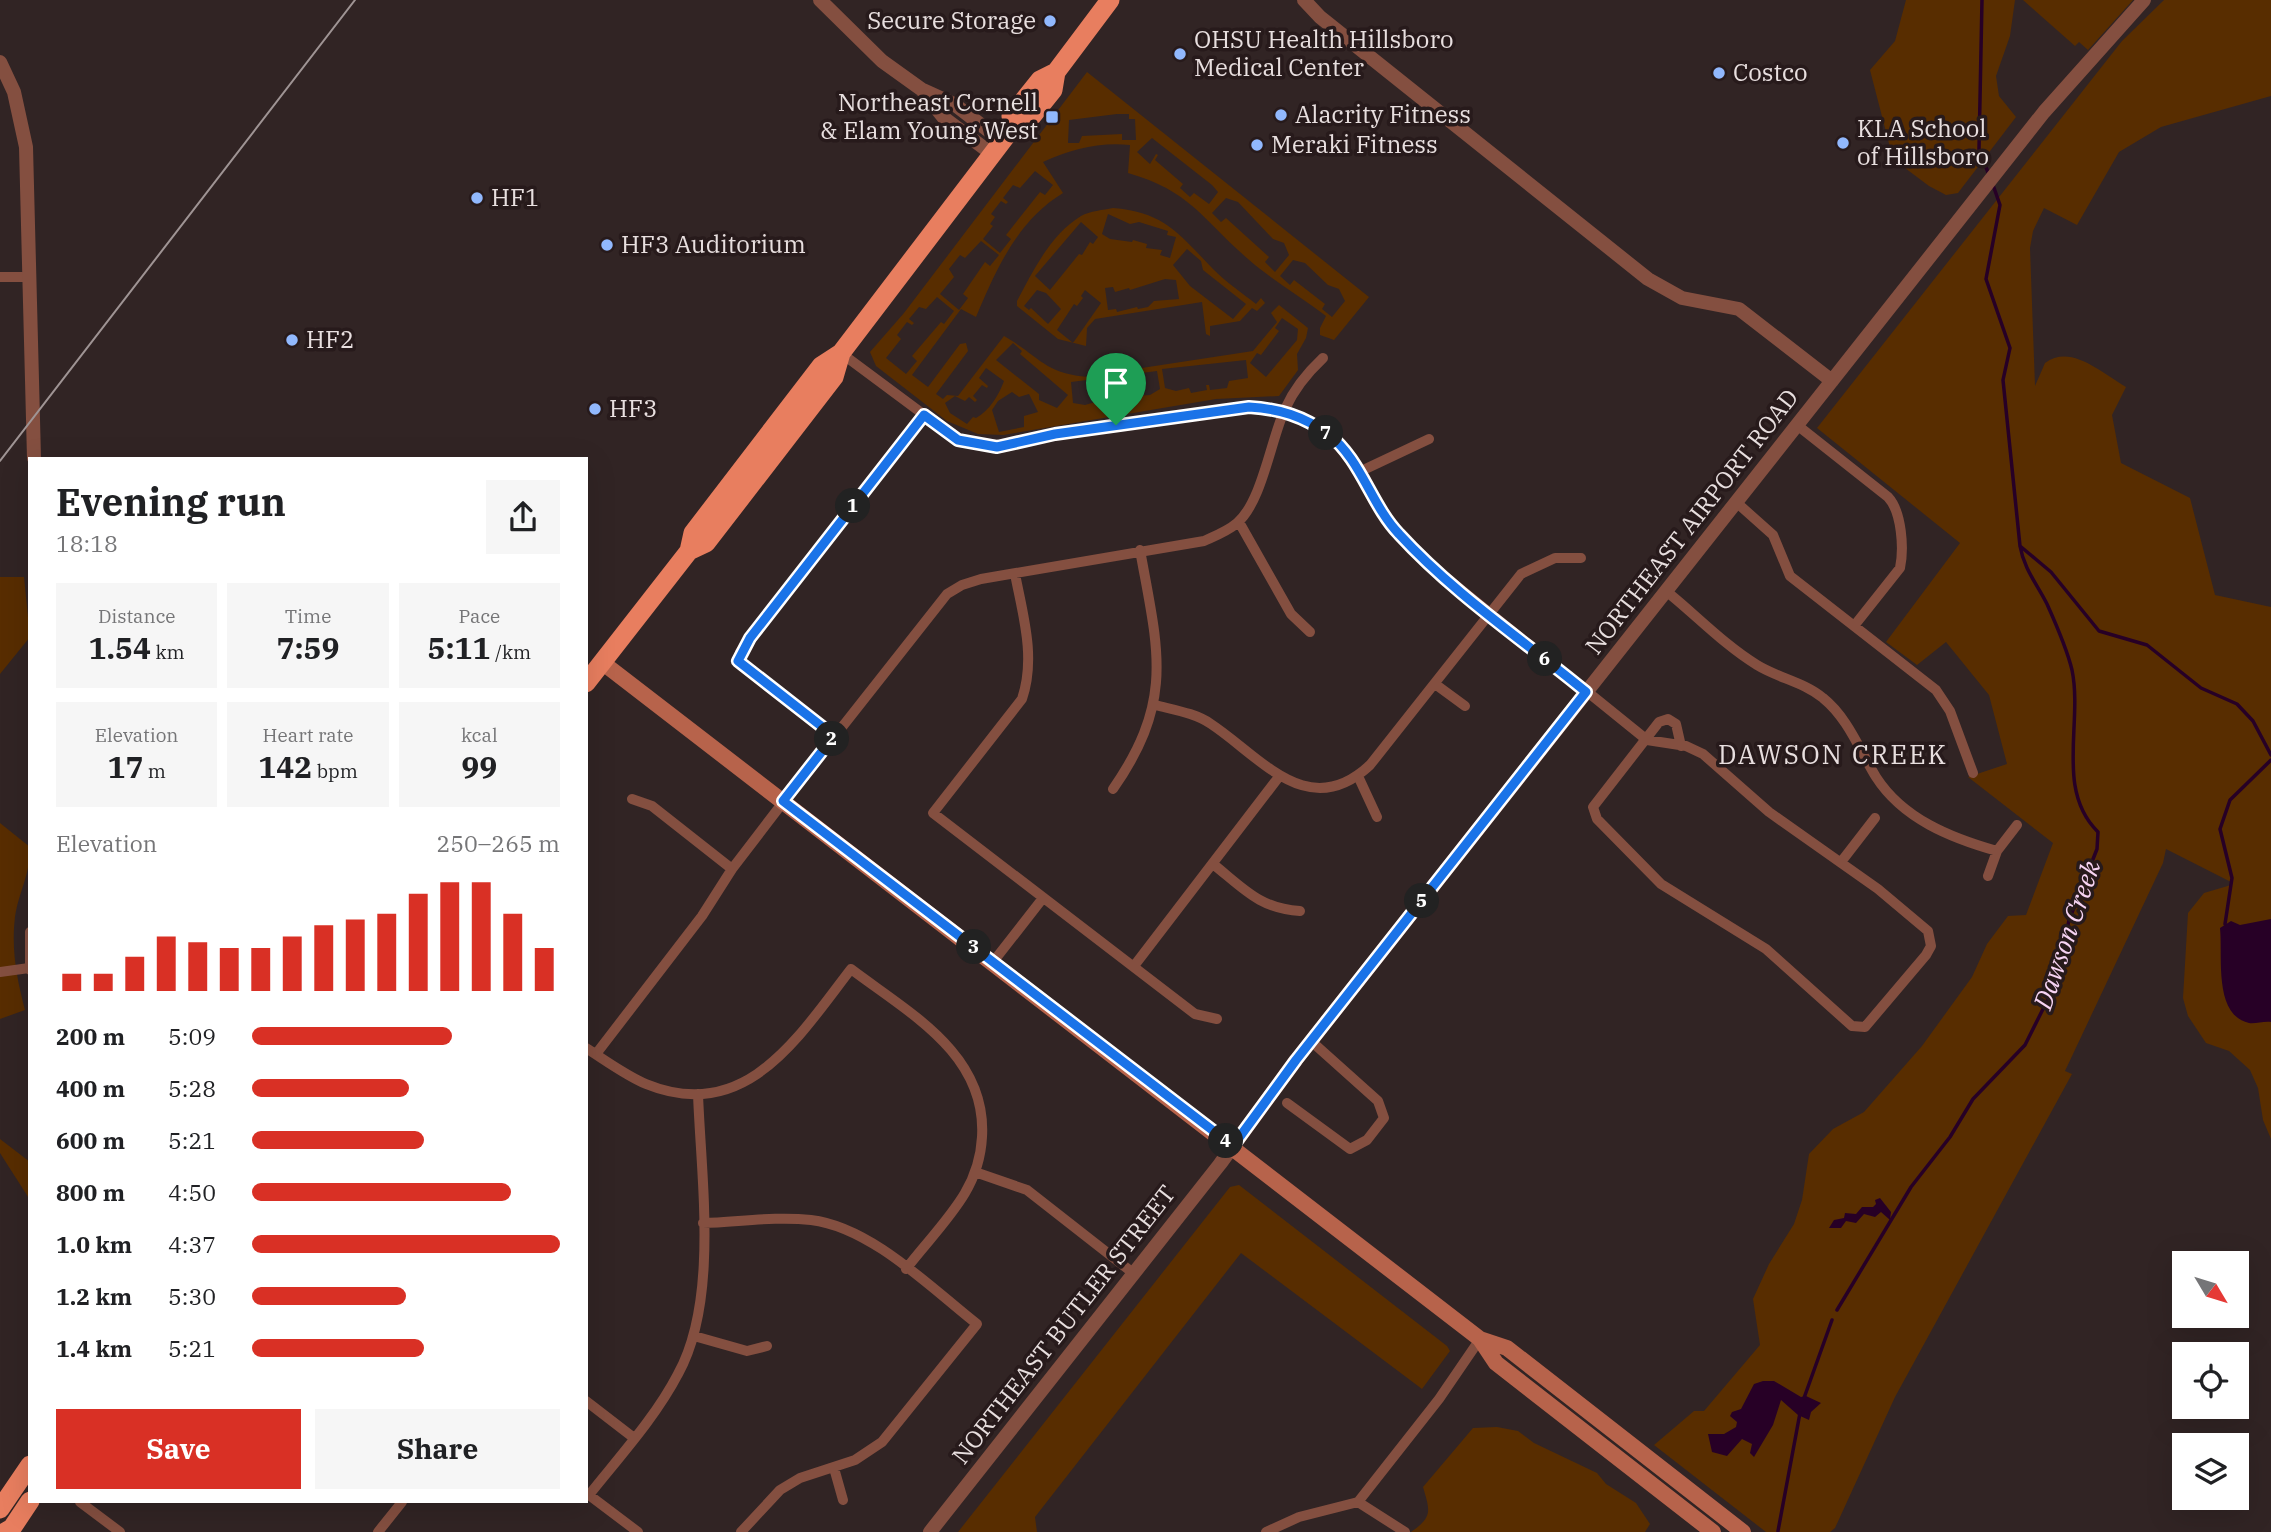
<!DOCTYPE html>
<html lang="en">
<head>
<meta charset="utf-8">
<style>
	body { margin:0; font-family:"IBM Plex Serif",serif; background:#f6f6f6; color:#202124; height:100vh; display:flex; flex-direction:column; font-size:26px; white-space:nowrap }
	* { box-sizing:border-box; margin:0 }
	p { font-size:23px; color:#757577 }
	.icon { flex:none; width:38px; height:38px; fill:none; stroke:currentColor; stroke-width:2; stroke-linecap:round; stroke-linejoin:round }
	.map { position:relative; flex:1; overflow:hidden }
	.sheet { position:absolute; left:28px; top:457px; width:560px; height:1046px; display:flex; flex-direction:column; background:#fff; border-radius:0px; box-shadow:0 7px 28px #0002 }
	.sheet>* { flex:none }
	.needle { width:46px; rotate:128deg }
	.controls { position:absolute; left:2172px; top:1251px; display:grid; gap:14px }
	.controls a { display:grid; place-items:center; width:77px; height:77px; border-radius:0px; background:#fff; box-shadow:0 7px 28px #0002; font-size:35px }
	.pin { position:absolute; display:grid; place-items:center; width:60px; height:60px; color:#fff; margin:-72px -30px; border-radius:50% 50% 50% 0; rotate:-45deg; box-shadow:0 0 7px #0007 }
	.pin .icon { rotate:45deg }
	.km { position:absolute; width:35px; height:35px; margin:-18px; border-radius:50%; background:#222; color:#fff; font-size:19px; line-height:35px; text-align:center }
	.round { display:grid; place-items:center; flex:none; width:74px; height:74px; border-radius:0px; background:#f6f6f6 }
	.head { display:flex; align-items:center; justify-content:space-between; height:119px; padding:0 28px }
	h1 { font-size:38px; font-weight:700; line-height:52px }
	.metrics { display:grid; grid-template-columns:repeat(3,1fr); gap:10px; height:119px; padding:7px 28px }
	.metrics div { display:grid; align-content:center; border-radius:0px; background:#f6f6f6; text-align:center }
	.metrics b { font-size:30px; font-weight:700 }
	.metrics small { font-size:19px; font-weight:400 }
	.metrics p { font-size:19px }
	.chart { height:196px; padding:14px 28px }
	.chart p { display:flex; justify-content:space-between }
	.chart svg { width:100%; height:126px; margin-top:7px; stroke:#d93025; stroke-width:6 }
	.cta { display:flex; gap:14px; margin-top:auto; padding:14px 28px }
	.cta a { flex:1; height:80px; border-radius:0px; background:#d93025; color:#fff; font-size:28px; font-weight:700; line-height:80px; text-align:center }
	.cta a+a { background:#f6f6f6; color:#202124 }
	ul { padding:0 28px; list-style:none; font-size:23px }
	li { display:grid; grid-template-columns:112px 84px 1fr; align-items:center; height:52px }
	li i { height:18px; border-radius:9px; background:#d93025 }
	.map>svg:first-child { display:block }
</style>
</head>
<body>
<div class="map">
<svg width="2271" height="1532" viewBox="0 0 2271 1532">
	<rect width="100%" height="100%" fill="#312424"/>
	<path fill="#582d00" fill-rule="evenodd" d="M1906 0H2015L2010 36 1996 76 1999 96 2016 117 1958 193 1946 195 1929 186 1893 159 1870 70 1895 41Z
		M2023 0H2133L2088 50 2079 42 2075 46Z
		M2164 0H2271V96L2161 127 2119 152 2077 225 2044 208 2033 231 2030 248 2035 386 2045 363C2071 344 2100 372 2126 387L2112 415 2121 463 2190 498 2215 595 2271 607V1139L2263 1120 2258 1088 2250 1070 2229 1051 2206 1043 2188 1016 2183 998 2188 913 2204 893 2231 885V882L2166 849 2163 863 2065 1071 2072 1074 1895 1397 1835 1528 1830 1532H1766L1654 1445 1694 1411H1704L1760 1345 1753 1299 1769 1264 1794 1224 1802 1200 1809 1154 1833 1129 1864 1112 1922 1046 1972 977 1987 944 2008 916 2026 915 2053 843 1968 777 2007 764 1989 695 1946 642 1917 665 1886 642 1960 543 1817 428 2122 41Z
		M1087 72 1369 297 1334 340 1320 335V328L1326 316C1301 297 1272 280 1248 259 1203 220 1191 191 1128 173L1130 145C1099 142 1072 149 1043 162L1063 193C1017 221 996 270 976 317L961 309 912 375 928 387 960 344 966 343 968 351 936 394 943 399 947 395 958 396 1004 336C1041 357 1044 374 1091 377 1102 377 1113 378 1122 371L1253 351 1277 322 1271 313 1279 305 1308 328 1306 338 1297 354 1298 370 1279 396 1216 399 1003 435 978 434 947 421 876 366 870 352 904 313ZM1117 114H1129V119H1135L1136 140H1122V134L1082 136 1079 143H1068L1069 120ZM1152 138 1212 185 1218 192 1209 204 1194 193 1190 197 1180 188 1183 184 1155 160 1158 155 1156 154 1150 164 1137 152ZM1035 171 1053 185 1045 195 1040 192 1006 235 1011 239 1000 253 983 239 993 226 990 224 995 217 991 214 1001 201 1006 204 1008 202 1003 198 1013 185 1020 188ZM1226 198 1238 202 1273 239 1284 243 1289 255 1275 272 1265 262 1269 257 1226 218 1221 222 1212 213ZM981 241 999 255 990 266 985 262 963 294 968 298 959 310 940 294 954 277 949 269 960 255 965 258ZM1293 260 1305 263 1328 285 1339 289 1345 301 1332 317 1322 309 1325 304 1294 280 1290 285 1280 276ZM937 297 954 311 944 324 941 322 912 356 917 361 906 374 886 358 901 339 897 335 907 322 912 325 914 323 909 319 919 307 926 309ZM1282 318 1298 329 1297 340 1266 377 1250 363 1257 353 1261 355 1279 331 1275 328ZM1013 343 1022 351 1020 354 1068 395 1057 408 1039 400V394L996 360ZM1246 360 1248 378 1229 381 1227 388 1210 390 1209 385H1206L1207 390 1191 393 1189 388 1176 391 1165 388 1162 369ZM986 368 1004 381C999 395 989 411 976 418L973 417 967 424 950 413 945 403 955 396 965 401 969 397 975 402 977 400 973 396 982 385 987 388 988 386 979 378ZM1157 371 1160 389 1150 395 1136 396V402L1120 404 1119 398 1116 399V405L1100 407 1099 401 1085 405 1073 403 1071 382ZM1012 392 1019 397 1029 394 1038 412 1024 416V427L999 432 992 410 998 401Z
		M1113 208C1165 212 1180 235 1213 269 1226 282 1242 293 1256 304L1261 298 1265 303 1257 311 1252 308 1240 321 1210 326V336L1206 334 1202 302 1095 319 1087 328 1086 346 1058 339 1017 306V301C1033 271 1050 235 1081 216 1090 211 1103 210 1113 208ZM1108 214 1130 224 1139 222 1168 231 1167 235 1176 237 1170 258 1160 255 1162 250 1146 248 1147 244 1133 240 1132 242 1110 239 1102 234ZM1081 222 1098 237 1093 244 1090 242 1082 255 1079 254 1050 290 1035 276ZM1187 249 1201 261 1203 270 1246 304 1233 319 1190 286 1173 265ZM1165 279 1176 280 1179 299 1154 301 1148 307 1138 309 1137 307 1117 312 1116 309 1108 310 1105 288 1113 287 1115 292 1129 288 1130 290ZM1037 290 1046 293 1061 309 1048 324 1031 308 1029 310 1024 306ZM1085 290 1101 303 1073 343 1057 330 1074 304 1077 306 1083 298 1081 296Z
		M0 577H24L30 637 0 674Z
		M0 823 30 847C30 876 19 891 15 917 11 950 17 979 25 1010L0 1019Z
		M0 1139 30 1162V1200L0 1153Z
		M1239 1185 1447 1346 1450 1351 1422 1389 1241 1253 1035 1517 1037 1532H958L1230 1187Z
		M1497 1427 1518 1431 1534 1443 1597 1473 1606 1484 1636 1503 1650 1524 1645 1532H1411C1433 1517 1430 1511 1423 1487L1473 1428Z"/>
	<path fill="#270026" d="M2271 919V1022C2264 1021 2255 1024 2249 1023 2213 1015 2223 956 2220 928L2231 921 2240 925Z
		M1880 1198 1891 1212 1890 1220 1881 1212 1875 1217 1864 1214 1856 1223 1846 1221 1841 1228H1829L1834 1220 1844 1218 1845 1213 1856 1214 1862 1207H1873L1876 1204 1875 1200Z
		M1763 1381H1774L1801 1397 1806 1396 1821 1403 1811 1412 1809 1420 1798 1415 1781 1400 1773 1425 1754 1457 1750 1453 1752 1444 1742 1439 1727 1456 1712 1452 1708 1434H1724L1736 1427 1737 1422 1730 1416 1732 1412 1741 1409 1754 1384Z"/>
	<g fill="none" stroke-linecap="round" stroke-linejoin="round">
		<path stroke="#270026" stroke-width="3.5" d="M1982 0 1979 149 1989 175
			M2020 546 2051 572 2099 631 2147 645 2201 688 2237 704 2253 721 2271 755
			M2225 924 2232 878 2220 829 2230 800 2271 760
			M1837 1310 1911 1187 1950 1137 1973 1099 2025 1045 2056 983 2069 920 2097 849 2098 832C2055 790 2083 723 2072 670 2067 649 2056 624 2047 604 2037 584 2024 569 2020 546L2003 380 2010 348 1986 279 2000 205 1993 185
			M1804 1398 1832 1320
			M1778 1531 1800 1413"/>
		<path stroke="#844f40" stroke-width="10" d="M0 277H30
			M841 353 958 440 997 447 1055 434 1249 407 1284 410 1309 421 1331 436 1359 472 1373 500 1392 527 1417 554 1647 740 1686 746 1703 754 1769 812 1878 889 1928 931 1931 946 1926 955 1865 1027 1852 1026 1766 949 1661 884 1597 819 1593 807 1659 722 1668 719 1676 724 1681 746
			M1797 425 1888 497C1902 512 1904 549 1900 568L1854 626
			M1359 472 1429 439
			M1736 502 1773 535 1790 576 1936 690 1950 711 1973 773
			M1239 522 1291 614 1310 632
			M1015 574C1023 615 1036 658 1022 699L933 813 1195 1014 1217 1019
			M1666 591C1696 615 1723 644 1757 665 1778 678 1804 682 1823 698 1848 718 1860 751 1876 777 1903 819 1951 838 1997 851L1988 876
			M1435 684 1465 706
			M1155 705C1174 710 1195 713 1211 724 1261 757 1308 823 1370 765L1521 574 1555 558H1581
			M833 736 743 667 738 661 740 652 924 415
			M1358 776 1377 817
			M1113 789C1175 700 1158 650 1140 550
			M632 799 652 806 732 869
			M1997 851 2017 825
			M1841 862 1875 818
			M1213 864C1243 888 1260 909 1300 911
			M30 932V970
			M993 962 1043 898
			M1134 966 1278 778
			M0 972 29 968
			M586 1048C605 1060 625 1075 646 1084 746 1125 799 1036 851 969 909 1013 987 1054 982 1137 981 1156 975 1176 965 1193 949 1220 925 1244 906 1269
			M596 1054 702 916 732 869 794 788 947 594 962 585 981 579 1204 541C1215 536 1228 531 1237 523 1262 502 1271 439 1285 409 1294 389 1307 373 1323 358
			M1287 1103 1350 1149 1367 1140 1384 1118 1378 1101 1311 1041
			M975 1172 1027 1190 1133 1273
			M703 1223C738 1222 776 1216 811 1220 871 1227 931 1288 977 1324L882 1442 855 1460 800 1478 780 1490 741 1532
			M694 1336 747 1351 767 1346
			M586 1401 634 1438
			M834 1468 843 1500
			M80 1502 120 1532
			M1358 1502 1405 1532
			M378 1532 402 1502
			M638 1532 589 1495C620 1456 655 1418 678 1374 719 1300 701 1178 698 1094
			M1266 1532 1299 1517 1358 1502 1439 1399 1480 1339"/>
		<path stroke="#844f40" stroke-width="14" d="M820 0 882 61 921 89 954 104 1002 141
			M1304 0 1320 17 1648 279 1682 298 1739 309 1832 381
			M0 62 14 92 26 147 34 458
			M924 93 944 118 992 154
			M930 1532 1220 1164 1296 1060 2044 112 2144 0"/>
		<path stroke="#b7634b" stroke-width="16" d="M603 663 1480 1339 1496 1363 1713 1532
			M1480 1339 1507 1348 1743 1532"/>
		<path stroke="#e87e5f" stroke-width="19" d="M1013 127 1011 116 1040 80 1056 72
			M689 551 706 543 834 377 841 353
			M586 683 689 551 693 533 821 366 841 353 1013 127 1024 126 1053 90 1056 72 1110 0
			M0 1509 30 1465
			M5 1532 12 1528 30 1501"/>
		<path stroke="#9f9494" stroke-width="2" d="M0 461 355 0"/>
	</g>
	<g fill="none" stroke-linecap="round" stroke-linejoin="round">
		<defs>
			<path id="route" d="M1249 407C1280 409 1303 416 1328 434 1361 459 1371 505 1399 534 1454 594 1523 640 1586 692L1296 1060 1233 1146 783 801 834 736 738 661 750 638 924 415 958 440 997 447 1055 434Z"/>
		</defs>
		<use href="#route" stroke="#fff" stroke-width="14"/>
		<use href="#route" stroke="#1a73e8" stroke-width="9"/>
	</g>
	<g fill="#91b8fd" stroke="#271a1b" stroke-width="2.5">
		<circle cx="1050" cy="21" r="7"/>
		<circle cx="1180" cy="54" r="7"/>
		<circle cx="1719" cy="73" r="7"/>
		<circle cx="1281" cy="115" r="7"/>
		<rect x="1045" y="110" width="14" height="14" rx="3.5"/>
		<circle cx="1843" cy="143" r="7"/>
		<circle cx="1257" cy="145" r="7"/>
		<circle cx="477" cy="198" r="7"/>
		<circle cx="607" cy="245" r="7"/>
		<circle cx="292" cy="340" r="7"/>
		<circle cx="595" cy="409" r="7"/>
	</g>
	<g text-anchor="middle" stroke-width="7" stroke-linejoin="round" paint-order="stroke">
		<g font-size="24" fill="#e8dfdf" stroke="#271a1b" text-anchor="start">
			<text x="1036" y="29" text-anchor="end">Secure Storage</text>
			<text x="1194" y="48">OHSU Health Hillsboro<tspan x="1194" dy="28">Medical Center</tspan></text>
			<text x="1733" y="81">Costco</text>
			<text x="1038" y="111" text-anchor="end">Northeast Cornell<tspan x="1038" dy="28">&amp; Elam Young West</tspan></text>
			<text x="1295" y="123">Alacrity Fitness</text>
			<text x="1857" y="137">KLA School<tspan x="1857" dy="28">of Hillsboro</tspan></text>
			<text x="1271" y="153">Meraki Fitness</text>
			<text x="491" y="206">HF1</text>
			<text x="621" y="253">HF3 Auditorium</text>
			<text x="306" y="348">HF2</text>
			<text x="609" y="417">HF3</text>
		</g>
		<g font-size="24" fill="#e8dfdf" stroke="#271a1b">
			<text transform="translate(1692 522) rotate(-52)" y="8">NORTHEAST AIRPORT ROAD</text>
			<text transform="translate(1064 1325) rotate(-52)" y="8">NORTHEAST BUTLER STREET</text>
		</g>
		<g font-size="26" letter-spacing="2" fill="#e8dfdf" stroke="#271a1b">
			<text x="1833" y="764">DAWSON CREEK</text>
		</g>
		<g font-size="26" font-style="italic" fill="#f7d4f3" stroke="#271a1b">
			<text transform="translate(2067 935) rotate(-71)" y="9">Dawson Creek</text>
		</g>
	</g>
</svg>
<div class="controls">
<a><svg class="needle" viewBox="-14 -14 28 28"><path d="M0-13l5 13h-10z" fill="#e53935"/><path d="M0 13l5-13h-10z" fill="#757577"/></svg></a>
<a><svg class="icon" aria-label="locate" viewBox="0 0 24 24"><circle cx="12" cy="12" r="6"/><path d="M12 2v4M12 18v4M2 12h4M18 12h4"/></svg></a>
<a><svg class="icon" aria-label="layers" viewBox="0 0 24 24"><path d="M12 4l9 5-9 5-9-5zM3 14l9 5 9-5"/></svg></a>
</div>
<div class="pin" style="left:1116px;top:425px;background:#1e9e55"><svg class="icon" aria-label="arrive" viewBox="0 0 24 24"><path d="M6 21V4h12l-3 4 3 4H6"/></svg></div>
<b class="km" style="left:853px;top:506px">1</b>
<b class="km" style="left:832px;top:739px">2</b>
<b class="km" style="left:974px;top:947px">3</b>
<b class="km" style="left:1226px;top:1141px">4</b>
<b class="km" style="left:1422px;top:901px">5</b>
<b class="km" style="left:1545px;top:659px">6</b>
<b class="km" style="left:1326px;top:433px">7</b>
<section class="sheet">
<div class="head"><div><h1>Evening run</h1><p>18:18</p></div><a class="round"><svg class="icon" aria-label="share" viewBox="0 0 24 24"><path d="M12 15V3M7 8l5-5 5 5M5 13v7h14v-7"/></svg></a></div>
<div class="metrics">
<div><p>Distance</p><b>1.54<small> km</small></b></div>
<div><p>Time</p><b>7:59</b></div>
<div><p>Pace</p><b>5:11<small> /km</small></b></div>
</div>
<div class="metrics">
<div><p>Elevation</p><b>17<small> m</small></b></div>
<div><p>Heart rate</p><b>142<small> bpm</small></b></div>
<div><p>kcal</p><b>99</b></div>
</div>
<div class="chart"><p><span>Elevation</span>250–265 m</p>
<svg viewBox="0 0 160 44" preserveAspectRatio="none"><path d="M5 44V38M15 44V38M25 44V32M35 44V25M45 44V27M55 44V29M65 44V29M75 44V25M85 44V21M95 44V19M105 44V17M115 44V10M125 44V6M135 44V6M145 44V17M155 44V29"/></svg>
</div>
<ul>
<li><b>200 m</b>5:09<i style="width:65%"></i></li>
<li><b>400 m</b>5:28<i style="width:51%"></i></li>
<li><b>600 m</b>5:21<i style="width:56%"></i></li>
<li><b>800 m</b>4:50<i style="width:84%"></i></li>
<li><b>1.0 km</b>4:37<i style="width:100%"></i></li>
<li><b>1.2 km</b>5:30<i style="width:50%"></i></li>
<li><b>1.4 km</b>5:21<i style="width:56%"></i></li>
</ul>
<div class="cta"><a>Save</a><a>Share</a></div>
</section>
</div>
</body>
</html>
